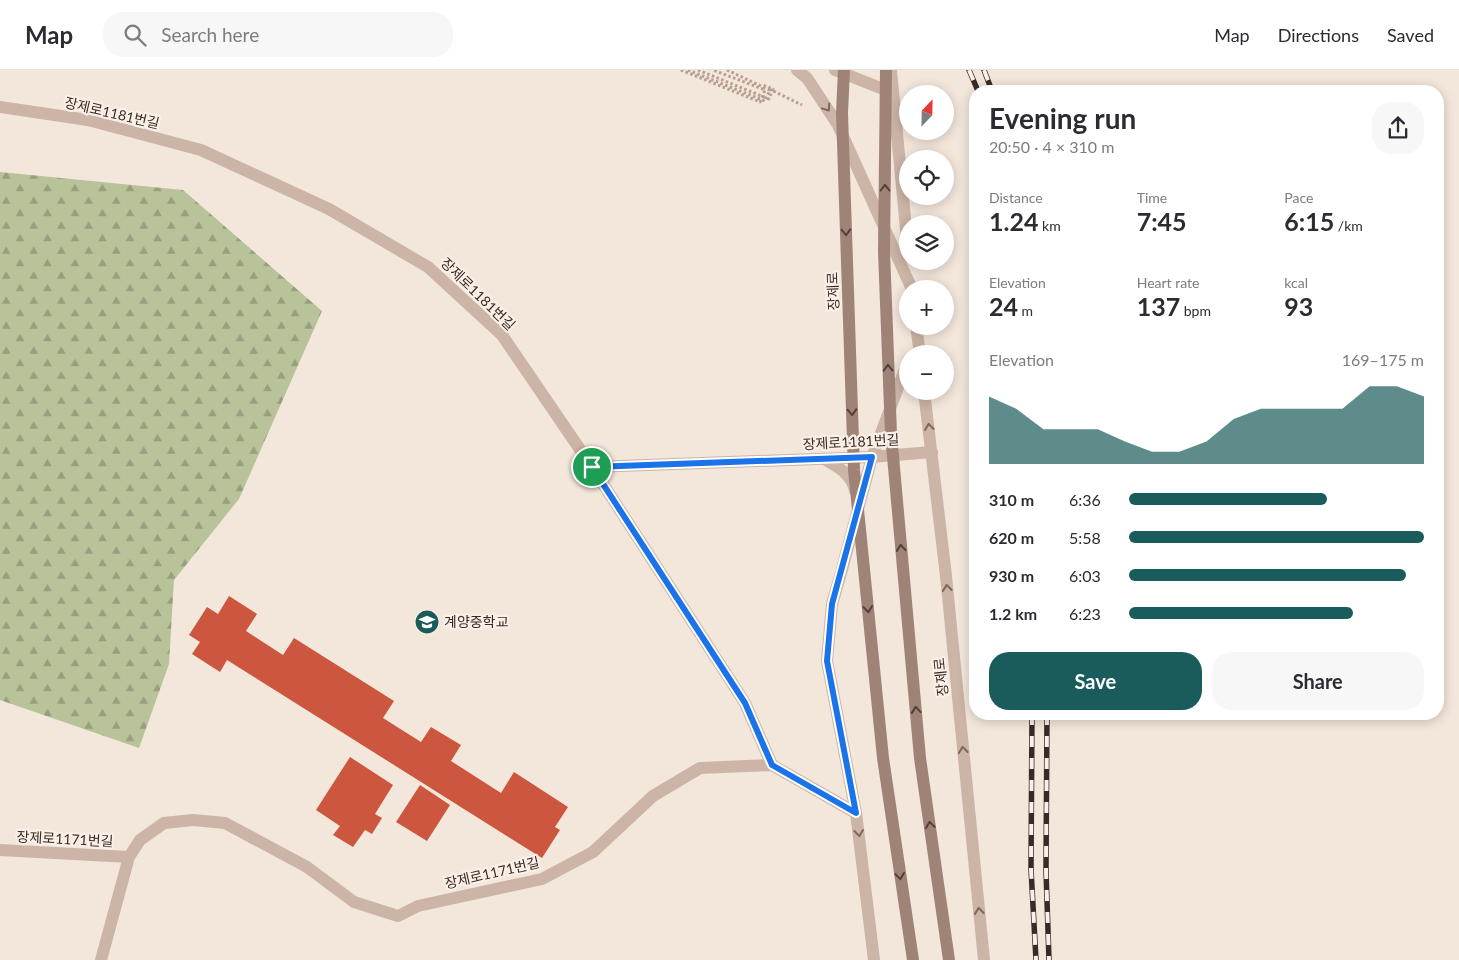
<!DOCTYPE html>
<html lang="en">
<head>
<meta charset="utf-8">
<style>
	body { margin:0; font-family:Lato,"Noto Sans KR",sans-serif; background:#f7f7f7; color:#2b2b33; height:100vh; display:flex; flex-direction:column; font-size:19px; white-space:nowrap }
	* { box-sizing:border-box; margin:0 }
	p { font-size:16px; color:#7c7c81 }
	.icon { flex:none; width:28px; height:28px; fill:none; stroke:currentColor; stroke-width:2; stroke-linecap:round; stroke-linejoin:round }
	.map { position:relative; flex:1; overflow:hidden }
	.side { position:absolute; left:969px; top:15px; width:475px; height:635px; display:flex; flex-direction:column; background:#fff; border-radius:20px; box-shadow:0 2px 12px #0003 }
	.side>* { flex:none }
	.needle { width:32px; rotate:22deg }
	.controls { position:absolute; left:899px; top:15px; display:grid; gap:10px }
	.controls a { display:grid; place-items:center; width:55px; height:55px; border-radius:50%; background:#fff; box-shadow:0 2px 12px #0003; font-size:25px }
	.pin { position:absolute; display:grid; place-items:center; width:42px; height:42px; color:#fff; margin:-21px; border:2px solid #fff; border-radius:50%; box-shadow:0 1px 5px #0007 }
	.round { display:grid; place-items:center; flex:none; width:52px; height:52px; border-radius:20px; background:#f7f7f7 }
	.headline { display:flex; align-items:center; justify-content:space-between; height:85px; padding:0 20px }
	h1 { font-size:28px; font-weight:700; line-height:38px }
	.figures { display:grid; grid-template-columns:repeat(3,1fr); gap:8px; height:85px; padding:5px 20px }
	.figures div { display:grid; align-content:center }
	.figures b { font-size:25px; font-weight:700 }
	.figures small { font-size:14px; font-weight:400 }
	.figures p { font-size:14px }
	.chart { height:140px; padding:10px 20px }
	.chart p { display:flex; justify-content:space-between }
	.chart svg { width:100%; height:90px; margin-top:5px; fill:#1a5c5b; opacity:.7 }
	.primary-button { display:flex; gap:10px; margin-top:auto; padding:10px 20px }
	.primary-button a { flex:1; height:58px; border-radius:20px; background:#1a5c5b; color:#fff; font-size:20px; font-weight:700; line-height:58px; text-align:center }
	.primary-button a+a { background:#f7f7f7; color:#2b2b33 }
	ul { padding:0 20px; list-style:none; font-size:16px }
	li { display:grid; grid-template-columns:80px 60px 1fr; align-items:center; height:38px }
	li i { height:12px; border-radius:6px; background:#1a5c5b }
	header { display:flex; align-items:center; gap:30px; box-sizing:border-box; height:70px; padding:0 25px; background:#fff; border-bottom:1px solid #e1e1e2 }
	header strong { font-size:24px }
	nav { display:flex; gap:28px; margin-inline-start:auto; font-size:18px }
	.search { width:350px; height:45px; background:#f7f7f7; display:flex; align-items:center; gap:12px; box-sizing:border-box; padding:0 18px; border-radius:20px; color:#7c7c81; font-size:19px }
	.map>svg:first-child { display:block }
</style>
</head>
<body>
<header>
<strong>Map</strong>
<div class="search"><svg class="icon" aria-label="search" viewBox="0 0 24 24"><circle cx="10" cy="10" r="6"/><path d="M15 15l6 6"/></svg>Search here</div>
<nav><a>Map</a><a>Directions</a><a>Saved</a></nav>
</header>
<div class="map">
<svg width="1459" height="890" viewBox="0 0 1459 890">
	<defs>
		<pattern id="forest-firs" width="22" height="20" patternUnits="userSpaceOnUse" patternTransform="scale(1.25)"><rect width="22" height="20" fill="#b8c39a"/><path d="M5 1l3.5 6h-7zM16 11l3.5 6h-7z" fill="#979f7e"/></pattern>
	</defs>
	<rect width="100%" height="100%" fill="#f3e6db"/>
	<path fill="url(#forest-firs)" d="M0 102 183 120 322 241 239 429 174 510 169 594 139 678 0 630Z"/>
	<path fill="#cd563f" d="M229 526 257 544 246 561 283 585 294 568 394 631 383 648 421 672 431 657 461 675 451 691 501 723 514 702 568 737 555 757 560 760 542 788 227 590 220 602 192 584 200 572 189 565 207 537 218 544Z
		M350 687 393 715 375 744 382 748 372 764 365 760 353 777 333 765 340 756 316 740Z
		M420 715 450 735 427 771 396 752Z"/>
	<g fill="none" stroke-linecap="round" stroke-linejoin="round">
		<path stroke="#b89e90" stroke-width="3" stroke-dasharray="2.5 2.5" stroke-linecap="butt" d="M681 0 760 32 765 20 713 0
			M688 0 765 31 770 20 762 17
			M698 0 769 29 773 19 763 15
			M727 0 763 17
			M769 19 802 35"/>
		<path stroke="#ccb4a6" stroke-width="12" d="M0 37 88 50 201 80 329 139 428 197 502 265 592 397 872 387 932 382
			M592 397 745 633 772 695
			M0 780 129 787 140 770 164 753 193 750 225 753 307 797 354 832 398 846 418 836 542 809 593 782 653 726 700 698 772 695 856 743
			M101 890 129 787"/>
		<path stroke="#ccb4a6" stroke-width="12" d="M797 0 807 8 838 55 911 217
			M835 0 893 23
			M891 0 908 180
			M916 256 920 284
			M924 321 946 506 984 890
			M824 389C838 397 852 404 855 421
			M874 890 856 743 827 591 832 534 841 503 872 387 908 291"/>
		<path stroke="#a08377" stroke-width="12" d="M844 0 842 43 854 400 883 688 913 890
			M886 0 884 181 891 364 920 688 949 890"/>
		<defs>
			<path id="rail" d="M969 0 978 21
				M984 0 992 21
				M1032 644 1031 799 1036 890
				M1047 644 1046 801 1049 890"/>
		</defs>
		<use href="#rail" stroke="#382b27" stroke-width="5.5"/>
		<use href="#rail" stroke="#faf0e7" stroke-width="4" stroke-dasharray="11" stroke-linecap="butt"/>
	</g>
	<defs><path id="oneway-chevron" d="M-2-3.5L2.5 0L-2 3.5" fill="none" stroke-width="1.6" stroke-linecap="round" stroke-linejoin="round" transform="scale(1.25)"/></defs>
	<g stroke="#7b6960">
		<use href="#oneway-chevron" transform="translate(827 38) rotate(56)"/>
		<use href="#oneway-chevron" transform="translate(929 357) rotate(-97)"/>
		<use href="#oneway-chevron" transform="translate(947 518) rotate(-96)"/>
		<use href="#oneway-chevron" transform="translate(963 680) rotate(-96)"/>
		<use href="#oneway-chevron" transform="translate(859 763) rotate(83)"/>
		<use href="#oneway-chevron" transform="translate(979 841) rotate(-96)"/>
	</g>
	<g stroke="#52413b">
		<use href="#oneway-chevron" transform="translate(885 118) rotate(-90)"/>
		<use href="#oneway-chevron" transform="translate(846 162) rotate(88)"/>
		<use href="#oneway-chevron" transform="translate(888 298) rotate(-92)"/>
		<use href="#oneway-chevron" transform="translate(852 342) rotate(88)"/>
		<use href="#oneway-chevron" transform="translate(901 478) rotate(-95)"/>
		<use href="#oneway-chevron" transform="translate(868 539) rotate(84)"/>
		<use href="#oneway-chevron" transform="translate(916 640) rotate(-95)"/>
		<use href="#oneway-chevron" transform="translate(930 755) rotate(-98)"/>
		<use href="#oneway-chevron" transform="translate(900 806) rotate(82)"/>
	</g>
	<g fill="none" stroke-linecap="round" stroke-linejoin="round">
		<defs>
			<path id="route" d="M872 387 832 534 827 591 856 743 772 695 745 633 592 397Z"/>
		</defs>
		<use href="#route" stroke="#fff" stroke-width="10"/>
		<use href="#route" stroke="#1a73e8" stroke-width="6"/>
	</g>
	<defs>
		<symbol id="school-disc" viewBox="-11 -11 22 22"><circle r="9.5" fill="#1a5c5b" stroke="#faf0e7"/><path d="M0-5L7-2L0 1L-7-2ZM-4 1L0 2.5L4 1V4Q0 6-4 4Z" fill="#fff"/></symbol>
	</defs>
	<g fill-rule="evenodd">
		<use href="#school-disc" x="413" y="538" width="28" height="28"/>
	</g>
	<g text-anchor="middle" stroke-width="4.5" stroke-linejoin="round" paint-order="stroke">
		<g font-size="14" fill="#382b27" stroke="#faf0e7">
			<text transform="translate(112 43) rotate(13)" y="5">장제로1181번길</text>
			<text transform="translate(833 221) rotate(-92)" y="5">장제로</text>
			<text transform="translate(478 224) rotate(44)" y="5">장제로1181번길</text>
			<text transform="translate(851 372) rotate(-3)" y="5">장제로1181번길</text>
			<text transform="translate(941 607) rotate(-96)" y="5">장제로</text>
			<text transform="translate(65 769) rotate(3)" y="5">장제로1171번길</text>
			<text transform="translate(492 803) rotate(-13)" y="5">장제로1171번길</text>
		</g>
		<g font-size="14" fill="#382b27" stroke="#faf0e7" text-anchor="start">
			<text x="444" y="557">계양중학교</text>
		</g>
	</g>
</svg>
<div class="controls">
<a><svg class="needle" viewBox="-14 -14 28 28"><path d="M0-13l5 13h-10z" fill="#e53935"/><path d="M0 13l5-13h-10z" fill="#7c7c81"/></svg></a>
<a><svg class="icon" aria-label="locate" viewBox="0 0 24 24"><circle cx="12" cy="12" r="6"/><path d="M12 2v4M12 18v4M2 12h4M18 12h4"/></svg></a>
<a><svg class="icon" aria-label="layers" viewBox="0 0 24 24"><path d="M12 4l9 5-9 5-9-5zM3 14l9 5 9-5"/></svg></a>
<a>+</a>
<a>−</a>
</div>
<div class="pin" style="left:592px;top:397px;background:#1e9e55"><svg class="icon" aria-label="arrive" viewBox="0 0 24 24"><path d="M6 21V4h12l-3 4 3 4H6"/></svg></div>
<section class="side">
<div class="headline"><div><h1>Evening run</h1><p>20:50 · 4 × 310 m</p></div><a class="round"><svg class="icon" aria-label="share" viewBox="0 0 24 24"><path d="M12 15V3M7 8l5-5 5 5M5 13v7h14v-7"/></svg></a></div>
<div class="figures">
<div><p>Distance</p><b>1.24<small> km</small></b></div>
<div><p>Time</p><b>7:45</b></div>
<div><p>Pace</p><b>6:15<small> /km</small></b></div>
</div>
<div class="figures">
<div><p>Elevation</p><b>24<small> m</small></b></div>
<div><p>Heart rate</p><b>137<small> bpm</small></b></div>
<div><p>kcal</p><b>93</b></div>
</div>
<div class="chart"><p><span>Elevation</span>169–175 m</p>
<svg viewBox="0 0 160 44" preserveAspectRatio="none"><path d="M0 44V11L10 17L20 27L30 27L40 27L50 33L60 38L70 38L80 33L90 22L100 17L110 17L120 17L130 17L140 6L150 6L160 11V44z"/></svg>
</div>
<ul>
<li><b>310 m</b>6:36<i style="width:67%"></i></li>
<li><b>620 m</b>5:58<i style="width:100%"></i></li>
<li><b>930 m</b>6:03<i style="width:94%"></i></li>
<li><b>1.2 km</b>6:23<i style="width:76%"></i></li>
</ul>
<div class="primary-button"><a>Save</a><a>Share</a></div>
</section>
</div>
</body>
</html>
